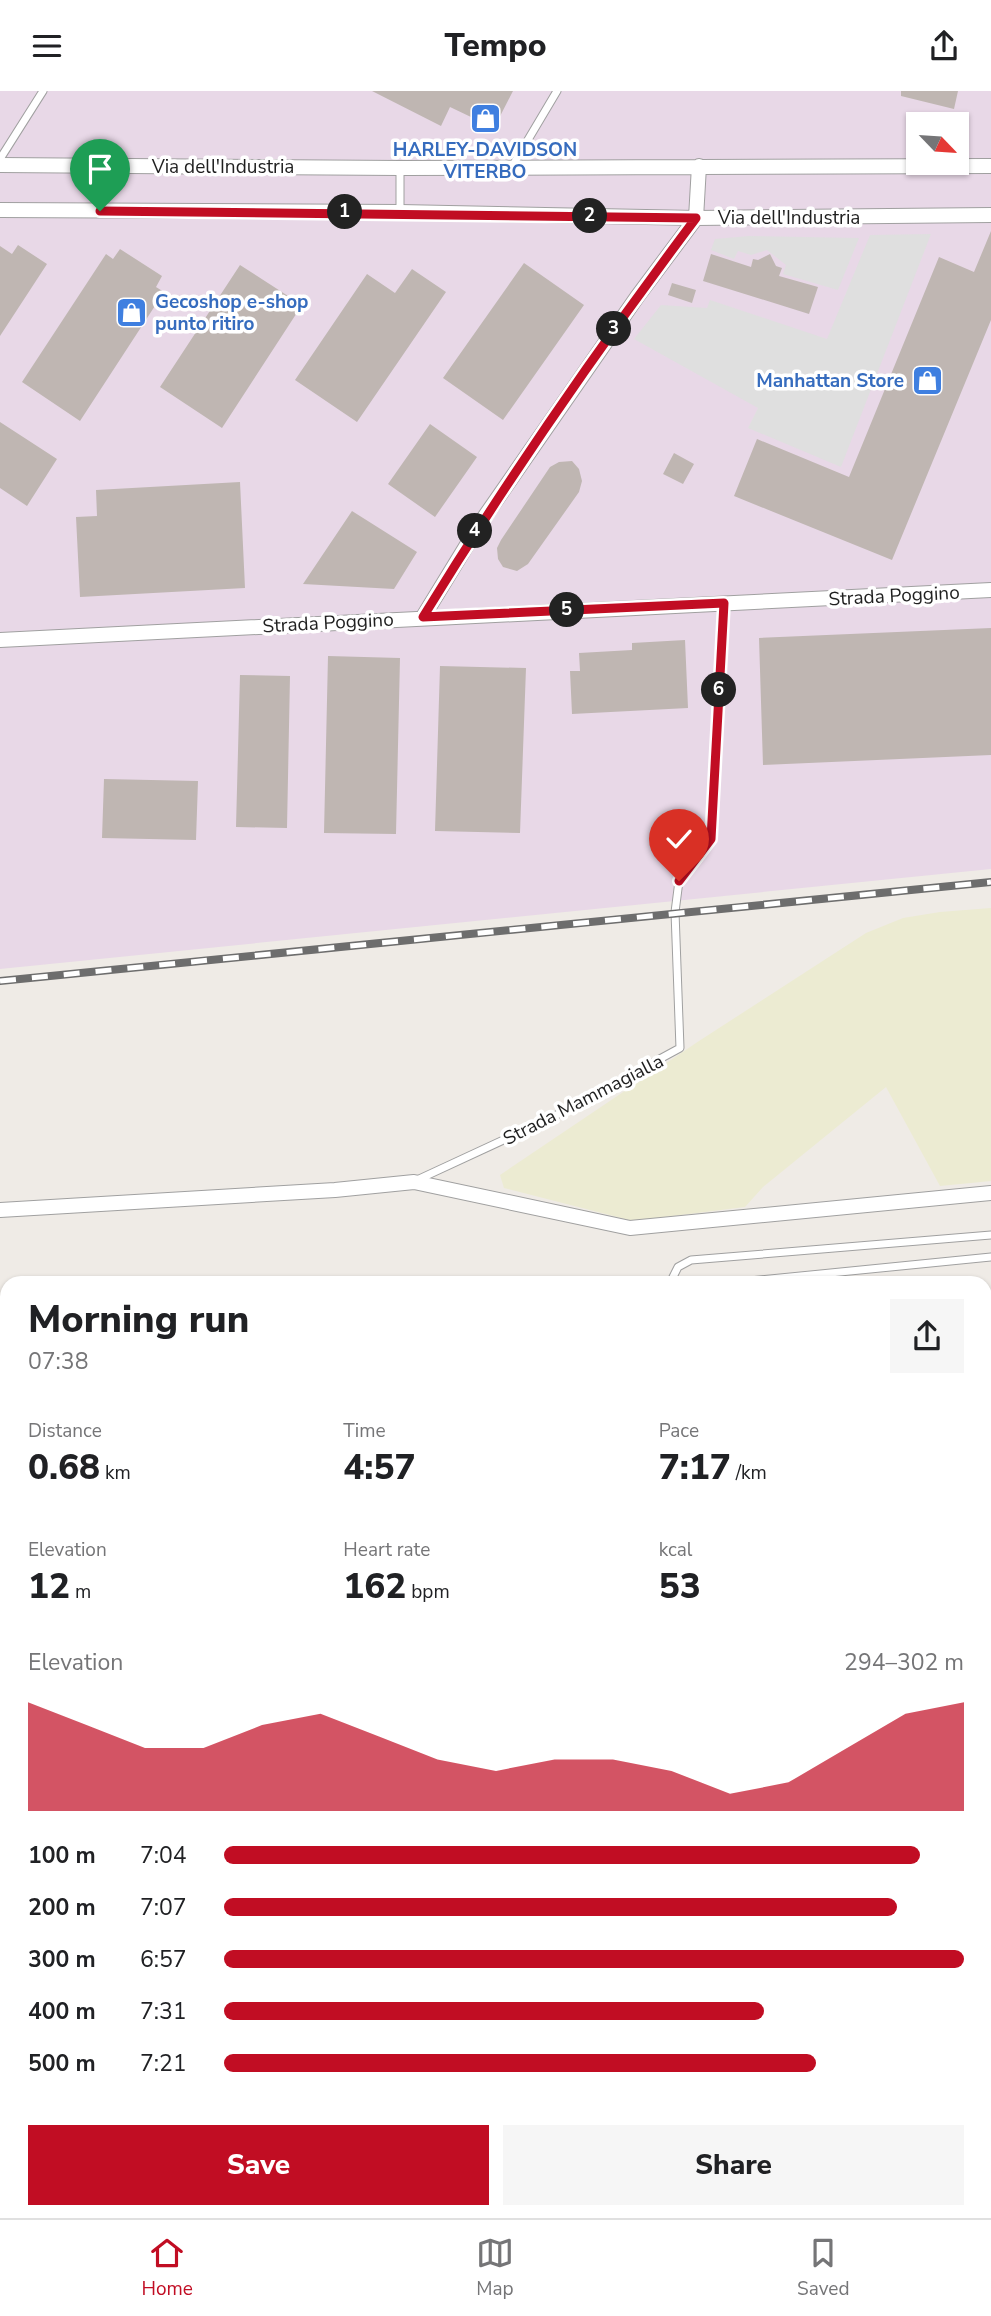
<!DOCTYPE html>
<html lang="en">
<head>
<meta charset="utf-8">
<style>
	body { margin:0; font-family:"Nunito Sans",sans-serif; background:#f6f6f6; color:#202124; height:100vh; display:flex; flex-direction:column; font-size:26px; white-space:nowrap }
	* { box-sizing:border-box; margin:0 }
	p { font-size:23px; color:#757577 }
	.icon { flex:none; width:38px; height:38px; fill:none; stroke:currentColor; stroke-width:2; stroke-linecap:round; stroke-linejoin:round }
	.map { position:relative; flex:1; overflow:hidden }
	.panel { position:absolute; left:0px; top:1185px; width:992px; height:943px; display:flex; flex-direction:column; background:#fff; border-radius:21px 21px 0 0; box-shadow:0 2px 5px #0004 }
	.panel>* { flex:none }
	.needle { width:46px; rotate:115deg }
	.controls { position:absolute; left:906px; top:21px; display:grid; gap:14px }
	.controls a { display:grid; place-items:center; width:63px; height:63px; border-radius:0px; background:#fff; box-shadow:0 2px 5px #0004; font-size:35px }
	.pin { position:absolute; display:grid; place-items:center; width:60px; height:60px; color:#fff; margin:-72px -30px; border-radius:50% 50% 50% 0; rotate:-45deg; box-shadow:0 0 7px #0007 }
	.pin .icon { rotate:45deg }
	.km { position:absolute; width:35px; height:35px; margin:-18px; border-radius:50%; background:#222; color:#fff; font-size:19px; line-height:35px; text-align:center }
	.round { display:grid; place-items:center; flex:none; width:74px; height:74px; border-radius:0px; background:#f6f6f6 }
	.headline { display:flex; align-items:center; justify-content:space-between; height:119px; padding:0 28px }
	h1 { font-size:38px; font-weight:800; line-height:52px }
	.metrics { display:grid; grid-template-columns:repeat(3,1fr); gap:10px; height:119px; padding:7px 28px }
	.metrics div { display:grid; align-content:center }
	.metrics b { font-size:35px; font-weight:800 }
	.metrics small { font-size:19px; font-weight:400 }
	.metrics p { font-size:19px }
	.chart { height:196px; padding:14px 28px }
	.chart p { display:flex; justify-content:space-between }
	.chart svg { width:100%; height:126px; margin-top:7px; fill:#c10d23; opacity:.7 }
	.cta { display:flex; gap:14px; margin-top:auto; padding:14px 28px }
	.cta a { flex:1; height:80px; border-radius:0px; background:#c10d23; color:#fff; font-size:28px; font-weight:800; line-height:80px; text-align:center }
	.cta a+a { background:#f6f6f6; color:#202124 }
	ul { padding:0 28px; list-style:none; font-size:23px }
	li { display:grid; grid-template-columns:112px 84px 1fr; align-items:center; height:52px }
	li i { height:18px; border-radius:9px; background:#c10d23 }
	header { display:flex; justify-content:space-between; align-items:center; height:91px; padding:0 28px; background:#fff; font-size:32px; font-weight:800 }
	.dock { display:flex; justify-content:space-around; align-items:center; height:98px; border-top:2px solid #e0e0e0; background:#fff; font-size:19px; color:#757577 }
	.dock a { display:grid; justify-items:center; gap:4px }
	.dock .selected { color:#c10d23 }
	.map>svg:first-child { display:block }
</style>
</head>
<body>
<header><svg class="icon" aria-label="menu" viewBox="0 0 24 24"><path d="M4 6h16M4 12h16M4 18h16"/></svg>Tempo<svg class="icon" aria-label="share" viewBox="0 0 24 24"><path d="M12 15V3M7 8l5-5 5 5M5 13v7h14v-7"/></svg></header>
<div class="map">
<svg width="991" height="2127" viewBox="0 0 991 2127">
	<rect width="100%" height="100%" fill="#efebe6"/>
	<path fill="#e8d8e7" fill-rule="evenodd" d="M0 0H991V778L0 878ZM919 33H957V72H919Z"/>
	<path fill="#ecebd2" d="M991 817V1090L940 1095 886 996 763 1096 745 1116 633 1130 504 1097 500 1084 699 950 866 842 903 827 940 821Z"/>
	<path fill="#dfdfdf" d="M931 143 841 376 748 337 758 317 634 248 661 214 707 217 710 209 827 248 870 144Z
		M749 145 859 147 838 199 783 183 786 174 767 159 751 164 738 160 734 168 711 159 715 148Z"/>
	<path fill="#bfb6b2" d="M372 0H513L494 37 450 16 441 35Z
		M901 0H958L954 18 901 5Z
		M991 140V229L892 469 734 405 757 348 849 386 939 166 974 181Z
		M18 154 47 173 0 245V155L12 163Z
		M120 158 162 185 156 196 164 201 80 330 22 291 106 163 113 168Z
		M711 163 751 176 753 168 758 169 770 163 776 175 782 177 779 185 818 196 809 223 703 190Z
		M524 172 584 214 503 329 443 287Z
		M240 174 302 214 222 337 160 296Z
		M412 178 446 201 357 331 295 289 367 183 395 202Z
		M672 192 696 199 692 212 668 204Z
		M0 331 57 368 27 415 0 397Z
		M430 333 477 366 435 426 388 393Z
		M674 362 694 373 683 393 663 383Z
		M572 370 579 378 582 390 579 401 528 473 517 480 503 476 498 468 497 457 501 449 550 376 559 371Z
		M240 391 245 497 80 506 76 426 97 425 96 399Z
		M352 420 417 461 394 498 303 493Z
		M991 537V664L763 674 759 547Z
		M685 549 688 617 572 623 570 580H580L579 562 632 559V552Z
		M328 565 400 567 396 743 324 742Z
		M440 575 526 577 520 742 435 740Z
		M240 584 290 585 287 737 236 736Z
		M104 688 198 690 196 749 102 747Z"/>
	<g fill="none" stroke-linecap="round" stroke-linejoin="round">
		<defs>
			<path id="service" d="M0 68 43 0
				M513 74 557 0
				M400 77V121
				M417 1089 551 1027 680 957 675 821 679 790 711 748 724 512
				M670 1192 678 1176 691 1169 991 1144
				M730 1192 991 1166
				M985 1208 991 1207
				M985 1499 991 1566
				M985 1648 991 1647
				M985 1953 989 1989
				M985 2103H991
				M765 2121 766 2127"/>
			<path id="minor" d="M0 74 400 77 991 75
				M0 119 400 121 696 127 991 124
				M423 526 481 431 637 206 696 127 699 75
				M0 549 991 499
				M0 1119 335 1099 414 1091 630 1137 991 1102
				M0 2034 7 2036
				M278 2121 297 2127"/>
		</defs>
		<use href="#service" stroke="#a0a0a0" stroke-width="9"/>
		<use href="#minor" stroke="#a0a0a0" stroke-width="16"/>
		<use href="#service" stroke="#fff" stroke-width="7"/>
		<use href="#minor" stroke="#fff" stroke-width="14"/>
		<defs>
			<path id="rail" d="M0 890 991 791"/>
		</defs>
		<use href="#rail" stroke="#6d6d6d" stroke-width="8"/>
		<use href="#rail" stroke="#fff" stroke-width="5" stroke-dasharray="16" stroke-linecap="butt"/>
	</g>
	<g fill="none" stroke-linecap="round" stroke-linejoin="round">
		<defs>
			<path id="route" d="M100 120 696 127C599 256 507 389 423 526L724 512 711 748 679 790"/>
		</defs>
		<use href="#route" stroke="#fff" stroke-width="14"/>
		<use href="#route" stroke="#c10d23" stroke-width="9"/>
	</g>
	<defs>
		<symbol id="shop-square" viewBox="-11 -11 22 22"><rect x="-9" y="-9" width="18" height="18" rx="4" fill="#3f7fe0" stroke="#fff"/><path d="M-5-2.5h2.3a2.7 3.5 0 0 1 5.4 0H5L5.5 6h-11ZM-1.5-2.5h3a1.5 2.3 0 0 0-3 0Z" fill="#fff"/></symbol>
	</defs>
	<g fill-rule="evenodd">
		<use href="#shop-square" x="468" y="10" width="35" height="35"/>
		<use href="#shop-square" x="114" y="204" width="35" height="35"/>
		<use href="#shop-square" x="910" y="272" width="35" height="35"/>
	</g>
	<g text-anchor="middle" stroke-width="7" stroke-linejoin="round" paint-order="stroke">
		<g font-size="19" font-weight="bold" fill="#366cbe" stroke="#fff">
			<text x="485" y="65">HARLEY-DAVIDSON<tspan x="485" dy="22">VITERBO</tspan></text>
			<text x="155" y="217" text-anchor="start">Gecoshop e-shop<tspan x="155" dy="22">punto ritiro</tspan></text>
			<text x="904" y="296" text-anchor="end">Manhattan Store</text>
		</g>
		<g font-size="19" fill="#1f1f1f" stroke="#fff">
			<text x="223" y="82">Via dell'Industria</text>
			<text x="789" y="133">Via dell'Industria</text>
			<text transform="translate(894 504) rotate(-3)" y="7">Strada Poggino</text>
			<text transform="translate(328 531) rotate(-3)" y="7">Strada Poggino</text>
			<text transform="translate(583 1008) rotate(-27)" y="7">Strada Mammagialla</text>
		</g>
	</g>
</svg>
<div class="controls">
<a><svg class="needle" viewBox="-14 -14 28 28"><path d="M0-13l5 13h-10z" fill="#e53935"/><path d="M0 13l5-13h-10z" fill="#757577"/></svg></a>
</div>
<div class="pin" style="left:100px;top:120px;background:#1e9e55"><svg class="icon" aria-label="arrive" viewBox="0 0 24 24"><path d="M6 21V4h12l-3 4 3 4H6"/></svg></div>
<div class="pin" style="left:679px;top:790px;background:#d93025"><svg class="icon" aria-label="check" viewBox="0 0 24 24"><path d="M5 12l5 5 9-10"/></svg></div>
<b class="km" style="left:345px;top:121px">1</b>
<b class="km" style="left:590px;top:125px">2</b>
<b class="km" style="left:614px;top:238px">3</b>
<b class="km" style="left:475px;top:440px">4</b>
<b class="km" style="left:567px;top:519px">5</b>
<b class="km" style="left:719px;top:599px">6</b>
<section class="panel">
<div class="headline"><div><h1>Morning run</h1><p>07:38</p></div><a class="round"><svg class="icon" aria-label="share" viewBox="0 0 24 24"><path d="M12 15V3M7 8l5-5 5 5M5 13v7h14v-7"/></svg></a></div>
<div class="metrics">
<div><p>Distance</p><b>0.68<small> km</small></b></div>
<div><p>Time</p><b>4:57</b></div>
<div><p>Pace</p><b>7:17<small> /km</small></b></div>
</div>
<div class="metrics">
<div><p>Elevation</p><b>12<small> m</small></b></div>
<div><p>Heart rate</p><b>162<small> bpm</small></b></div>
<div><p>kcal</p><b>53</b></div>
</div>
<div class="chart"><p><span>Elevation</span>294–302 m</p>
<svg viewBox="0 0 160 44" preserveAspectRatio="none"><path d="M0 44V6L10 14L20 22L30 22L40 14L50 10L60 18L70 26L80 30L90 26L100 26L110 30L120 38L130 34L140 22L150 10L160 6V44z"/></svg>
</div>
<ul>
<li><b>100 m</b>7:04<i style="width:94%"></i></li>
<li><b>200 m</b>7:07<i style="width:91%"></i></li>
<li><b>300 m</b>6:57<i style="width:100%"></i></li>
<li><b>400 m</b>7:31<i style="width:73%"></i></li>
<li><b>500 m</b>7:21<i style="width:80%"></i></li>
</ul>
<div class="cta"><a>Save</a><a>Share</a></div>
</section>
</div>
<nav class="dock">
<a class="selected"><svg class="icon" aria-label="home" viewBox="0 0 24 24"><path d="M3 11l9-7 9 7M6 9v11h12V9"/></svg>Home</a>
<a><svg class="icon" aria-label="map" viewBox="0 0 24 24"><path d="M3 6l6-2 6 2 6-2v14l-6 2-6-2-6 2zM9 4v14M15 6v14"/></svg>Map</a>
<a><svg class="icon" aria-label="saved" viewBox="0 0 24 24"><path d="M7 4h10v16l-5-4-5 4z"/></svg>Saved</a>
</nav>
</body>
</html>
